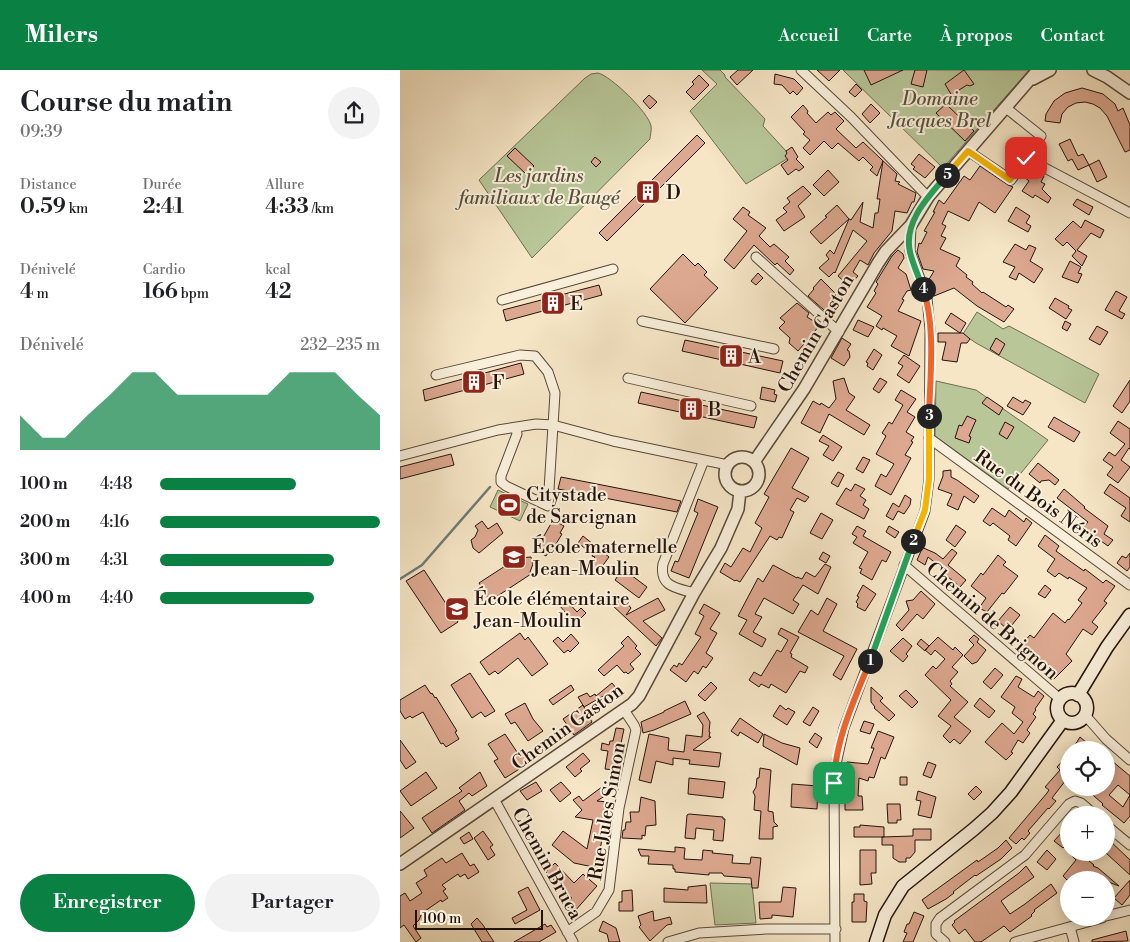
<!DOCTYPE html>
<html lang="fr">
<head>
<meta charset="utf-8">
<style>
	body { margin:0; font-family:"Libre Bodoni",serif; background:#f2f2f2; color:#202124; height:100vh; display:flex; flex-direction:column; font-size:19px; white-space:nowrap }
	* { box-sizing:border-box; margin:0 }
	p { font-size:16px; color:#757577 }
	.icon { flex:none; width:28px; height:28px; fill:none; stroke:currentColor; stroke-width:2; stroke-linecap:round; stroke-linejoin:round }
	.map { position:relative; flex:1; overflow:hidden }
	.side { display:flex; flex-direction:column; background:#fff; width:400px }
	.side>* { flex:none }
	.controls { position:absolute; left:660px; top:671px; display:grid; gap:10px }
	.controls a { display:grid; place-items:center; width:55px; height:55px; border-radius:50%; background:#fff; box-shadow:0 2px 12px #0003; font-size:25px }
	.scale { position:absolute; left:15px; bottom:12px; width:128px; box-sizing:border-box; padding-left:5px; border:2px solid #23130d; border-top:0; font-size:14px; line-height:18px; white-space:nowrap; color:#23130d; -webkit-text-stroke:4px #f9efda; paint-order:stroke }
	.pin { position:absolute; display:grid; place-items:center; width:42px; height:42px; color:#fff; margin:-21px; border-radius:10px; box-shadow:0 2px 8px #0006 }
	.km { position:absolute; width:25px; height:25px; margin:-12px; border-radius:50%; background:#222; color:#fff; font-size:14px; line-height:25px; text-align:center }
	.round { display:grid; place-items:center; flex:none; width:52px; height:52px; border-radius:26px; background:#f2f2f2 }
	.headline { display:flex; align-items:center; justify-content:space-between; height:85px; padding:0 20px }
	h1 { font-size:28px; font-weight:600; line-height:38px }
	.stats { display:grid; grid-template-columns:repeat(3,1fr); gap:8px; height:85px; padding:5px 20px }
	.stats div { display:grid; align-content:center }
	.stats b { font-size:21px; font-weight:600 }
	.stats small { font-size:14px; font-weight:400 }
	.stats p { font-size:14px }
	.chart { height:140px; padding:10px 20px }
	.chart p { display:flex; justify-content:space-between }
	.chart svg { width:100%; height:90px; margin-top:5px; fill:#0b8043; opacity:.7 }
	.cta { display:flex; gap:10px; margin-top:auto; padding:10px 20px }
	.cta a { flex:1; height:58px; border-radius:30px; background:#0b8043; color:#fff; font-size:20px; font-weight:600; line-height:58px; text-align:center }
	.cta a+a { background:#f2f2f2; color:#202124 }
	ul { padding:0 20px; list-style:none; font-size:16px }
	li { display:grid; grid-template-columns:80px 60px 1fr; align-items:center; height:38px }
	li i { height:12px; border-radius:6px; background:#0b8043 }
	header { display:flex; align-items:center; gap:30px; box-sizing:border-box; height:70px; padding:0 25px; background:#0b8043; color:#fff }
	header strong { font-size:24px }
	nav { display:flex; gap:28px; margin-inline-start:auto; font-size:18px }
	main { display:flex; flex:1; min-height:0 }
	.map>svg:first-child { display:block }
</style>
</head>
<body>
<header>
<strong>Milers</strong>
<nav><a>Accueil</a><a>Carte</a><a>À propos</a><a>Contact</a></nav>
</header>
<main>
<section class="side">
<div class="headline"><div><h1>Course du matin</h1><p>09:39</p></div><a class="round"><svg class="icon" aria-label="share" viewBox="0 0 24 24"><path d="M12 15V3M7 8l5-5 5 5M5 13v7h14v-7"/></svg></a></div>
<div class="stats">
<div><p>Distance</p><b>0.59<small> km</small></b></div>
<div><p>Durée</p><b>2:41</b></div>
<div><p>Allure</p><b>4:33<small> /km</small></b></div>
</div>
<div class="stats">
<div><p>Dénivelé</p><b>4<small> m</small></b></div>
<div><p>Cardio</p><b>166<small> bpm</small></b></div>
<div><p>kcal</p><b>42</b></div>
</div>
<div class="chart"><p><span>Dénivelé</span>232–235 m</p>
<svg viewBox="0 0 160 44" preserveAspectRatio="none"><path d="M0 44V27L10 38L20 38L30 27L40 17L50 6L60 6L70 17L80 17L90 17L100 17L110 17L120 6L130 6L140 6L150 17L160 27V44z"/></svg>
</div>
<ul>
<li><b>100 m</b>4:48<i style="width:62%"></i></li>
<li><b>200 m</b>4:16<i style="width:100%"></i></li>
<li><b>300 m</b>4:31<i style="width:79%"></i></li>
<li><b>400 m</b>4:40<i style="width:70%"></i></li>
</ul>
<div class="cta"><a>Enregistrer</a><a>Partager</a></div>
</section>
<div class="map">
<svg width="730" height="872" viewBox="0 0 730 872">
	<rect width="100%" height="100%" fill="#f6e6c6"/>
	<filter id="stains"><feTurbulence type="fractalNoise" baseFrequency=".004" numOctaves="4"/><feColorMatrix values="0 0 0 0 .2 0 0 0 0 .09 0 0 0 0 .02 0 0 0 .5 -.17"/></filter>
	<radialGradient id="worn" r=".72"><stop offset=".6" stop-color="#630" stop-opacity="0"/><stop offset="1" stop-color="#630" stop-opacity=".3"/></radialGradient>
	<path fill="#b8c698" stroke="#6e6c52" d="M302 0H320L325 5V7L365 49 363 56 386 81 390 87 346 114 290 41 317 14Z
		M443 0H629L543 98Z
		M198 3C211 6 249 43 251 56 252 60 250 65 250 69L132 188 79 110 185 8 191 4Z
		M577 242 603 259 609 256 699 304 685 333 576 273 563 264Z
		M536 311 576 320 648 370 608 419 535 366Z
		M98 420 128 434 120 451 90 437Z
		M310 813 352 814 356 853 315 855Z"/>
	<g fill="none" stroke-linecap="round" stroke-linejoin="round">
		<path stroke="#6d7a76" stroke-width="2.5" d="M0 509 22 495 90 417"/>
	</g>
	<path fill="#dda890" stroke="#23130d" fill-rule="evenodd" d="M338 0H353L337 15 330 7Z
		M417 0H440L429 11Z
		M464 0H503L471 15Z
		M515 0H527L523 17 511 14Z
		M564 0 574 14 570 16 567 15 559 20 558 25 556 27 552 26 545 14Z
		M375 4 394 9 403 18 397 25 393 21 390 24 382 15 374 14Z
		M299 5 309 15 294 30 286 22 294 14 292 12Z
		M456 14 462 20 455 27 449 22Z
		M682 18 703 24 715 34 718 41 723 38 730 55V80L725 82 707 46 700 38 693 34 685 32 676 33 668 37 662 44 660 53 645 51 646 44 654 31 665 23Z
		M249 25 257 32 250 39 243 31Z
		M471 34 480 43 470 53 462 44Z
		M546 34 574 61 565 71 536 43Z
		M403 35 408 41 407 43 416 53 428 42 431 45 435 42 444 51 436 59 456 78 463 72 497 104 495 111 500 112 498 114 516 123 514 132H512L507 143 495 141 492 161 474 183 468 195 460 190 453 202 458 206 449 216 438 206 467 171 453 160 435 203 434 202 429 207 419 198 429 189 426 185 430 180 434 184 449 149 451 150 463 132 460 152 473 158 475 143H478L480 129H477L483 91 477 106 470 100 473 97 463 87 459 91 438 73 432 79 424 71 410 85 403 78 410 70 403 64 405 62 391 47Z
		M297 65 305 73 207 171 199 163Z
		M670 69 678 86 683 84 689 95 678 100 672 89 668 91 659 74Z
		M392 77 398 87 396 89 404 97 399 101 396 99 388 105 381 95 388 90 385 86 387 83 386 81Z
		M115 78 134 96 126 104 107 86Z
		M519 84 535 97 525 108 513 99 515 97 511 94Z
		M195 87 201 92 196 97 191 92Z
		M699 90 707 107 697 112 689 95Z
		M580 96 608 115 613 117 595 143 579 132 569 151 548 141 542 154 546 156 541 166 546 168 540 179 560 188 556 196 567 205 566 207 573 212 572 214 582 223 583 222 606 237 608 235 614 239 604 252 577 236 554 218 534 226 528 211 534 201 523 199 517 182 519 173 521 174 527 162 524 161 535 142H533L539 130 544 134 564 106 570 110Z
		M628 97 644 106 641 112 645 114 642 119 651 128 648 133 635 125 633 128 622 121 629 111 623 106Z
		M428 100 439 112 424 126 413 115Z
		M403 116 411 124 398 136 405 147 384 161 376 150 387 142 383 138 390 132 387 128Z
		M677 129 693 137 689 145 673 135Z
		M437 135 449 149 421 174 410 162 427 147 425 146Z
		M343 137 350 142 348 145 366 158 359 166 370 177 374 174 389 187 385 191 394 200 390 205 377 193 375 195 354 175 334 199 324 190 347 161 333 149Z
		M616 137 630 146 626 153 631 156 628 162 608 151Z
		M685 150 704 160 700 168 691 163 677 180 687 186 682 196 672 186 676 181 667 172 663 176 655 169 673 151 681 158Z
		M615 174 626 180 629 175 636 178 630 191 643 199 634 213 619 203 616 210 609 207 615 197 603 192Z
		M498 180 503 184 504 188 498 198 506 204 511 220 507 221 502 229 504 230 498 241 521 251 509 286 491 276 497 266 483 258 482 260 476 256 482 246 467 237 476 223 474 221 478 214 476 212 492 186Z
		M283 184 295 196 298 193 307 202 304 205 318 218 285 253 250 219Z
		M670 191 681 197 678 203 682 204 678 213 662 207Z
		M358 203 363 208 356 215 351 211Z
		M421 209 441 229 433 238 437 242 432 247 408 226 414 219 413 218Z
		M199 215 202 225 106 251 103 240Z
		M716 221 727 227 719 241 725 244 722 249 705 240Z
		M655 228 669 236 668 238 672 240 666 249 649 238Z
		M397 233 409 243 407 247 420 255 398 281 389 273 390 268 379 258 385 252 380 248Z
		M551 243 566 253 560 263H563L570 269 567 273H561L557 292 542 290 546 272H538V263H560L545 253Z
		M458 250 474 257 468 267 453 260Z
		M665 251 671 254 667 261 662 258Z
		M697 256 708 262 700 275 689 269Z
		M442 268 451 274 447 280 449 281 450 287 444 296 431 288Z
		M596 268 605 274 599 285 590 279Z
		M285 270 383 291 380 303 282 281Z
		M474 279 482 285 473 300 467 296 468 293 466 292Z
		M504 285 520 296 509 313 497 305 503 296 498 293Z
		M121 293 124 304 25 331 23 320Z
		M444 308 449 323 455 327 446 340 470 355 464 365 429 344 420 363 401 353 413 331 420 335 421 333 429 338 436 329 433 311Z
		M480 308 487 312 479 323 473 319Z
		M730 310V331L722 343 713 336Z
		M362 317 375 320 374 324 377 325 375 332 360 329Z
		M501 320 516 329 507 342 515 347 506 362 514 367 511 371 513 372 505 385 511 388 491 425 475 416 481 404 486 407 494 394 476 384 486 366 482 363 489 352 492 354 503 335 495 330Z
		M241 322 357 347 354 358 238 333Z
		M587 327 603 338 599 345 582 333Z
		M613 327 623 333 625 330 631 333 623 345 607 336Z
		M567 346 576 350 569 366 571 367 569 373 555 368 559 355 562 356Z
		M654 347 680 362 674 372 648 357Z
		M718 351 730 359V379L729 378 721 390 730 397 718 413 707 405 713 397 703 390 709 382 715 386 725 374 710 363Z
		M605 352 614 357 607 369 599 364Z
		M423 365 442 377 433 391 423 385 429 376 419 371Z
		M391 378 409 388 392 418 409 427 405 432 397 428 390 440 394 442 382 468 379 467 377 470 370 466 340 512 336 510 335 511 320 502 325 493 331 497 343 478 350 482 362 458 355 453 369 427 364 424Z
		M51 384 54 395 0 409V397Z
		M463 387 470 390 463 403 456 399Z
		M638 393 659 410 655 415 649 410 641 411 640 413 629 404Z
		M551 400V407L557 410 579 426 574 433 564 426 558 440 547 435 552 424 538 419 543 406V401Z
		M438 402 444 405 438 417 431 413Z
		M161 407 253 425 281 431 277 442 158 419Z
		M455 414 465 419 460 426 466 430 463 435 469 439 464 449 436 434 446 418 451 421Z
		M710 414 730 428V452L721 446 726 438 704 423Z
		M664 419 685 437 684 438 708 456 704 464 713 470 708 476 683 458 688 452 657 428Z
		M505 425 511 429 510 435 504 444 498 441 493 450 486 446 493 433 499 437Z
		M298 429 318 437 289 508 271 501 275 491 278 492 298 443 294 441Z
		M592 438 605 447 609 440 624 452 626 448 632 453 616 476 608 470 610 466 593 453 590 456 583 451Z
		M421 443 433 450 422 469 410 463Z
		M153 450 164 456 160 463 162 464 150 484 148 483 146 486 136 480Z
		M82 451 88 459 97 453 103 463 79 483 73 478 71 470 75 467 78 460 75 456Z
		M556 455 566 462 555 477 546 470Z
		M457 456 466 461 463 466 491 482 486 492 482 490 472 510 460 503 462 499 459 498 468 482 453 473 457 467 452 464Z
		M489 456 499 462 495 468 486 462Z
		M645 465 659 476 656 481 667 489 684 501 685 499 703 513 706 510 715 516 704 531 707 533 692 552 698 557 692 565 683 559 666 584 672 591 653 610 646 603 651 597 626 580 627 579 622 574 630 565 634 568 653 543 665 553 668 549 669 550 682 533 678 530 687 518 669 507 668 509 659 503 655 507 647 501 655 489 638 476Z
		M183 466 209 487 198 502 189 495 195 487 192 486 193 484 178 473Z
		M519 476 535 483 543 489 552 479 557 483 548 495 566 510 560 517 541 501 543 499 528 487 525 495 517 490 521 481 518 479Z
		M423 482 430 486 426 493 419 489Z
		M730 483V497L727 501 717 493 722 486 726 488Z
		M598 485 606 492 603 495 618 506 604 524 602 523 587 542 579 538 586 528 571 516 581 503 583 505Z
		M119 487 120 488 131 487 133 494 130 502 131 504 90 531 79 513Z
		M425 494 431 497 418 524 403 515 393 530 399 534 393 544 364 528 355 544 362 547 353 562 366 569 362 577 339 564 347 550 338 546 358 508 363 512 373 495 397 508V507L402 509 406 502 415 507Z
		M223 499 247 517 239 528 215 510Z
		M24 500 58 552 41 563 6 511Z
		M463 515 476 524 465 541 457 537 458 534 456 532 459 527 457 526Z
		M645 515 651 520 645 528 638 524Z
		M521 521 535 534 523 549 517 544 502 561 496 555 509 540 506 531 513 530Z
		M222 527 231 538 226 545 258 528 265 540 243 551 262 568 256 576 212 535Z
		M427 528 437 534 423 561 457 579 441 610 433 605 444 586 398 562 411 540 418 545Z
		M166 530 177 542 181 538 186 543 175 554 160 536Z
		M304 534 320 543 310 559 317 563 306 583 313 588 306 598 303 596 298 604 294 601 286 612 270 600 274 595 277 597 279 593 282 595 301 567 295 564 304 546 299 543Z
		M610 537 620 545 608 560 598 551Z
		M381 558 399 567 390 583 392 584 391 587 408 597 405 603 400 601 386 623 371 614 369 618 361 614 359 617 349 610 354 602 361 606 377 580 381 582 388 570 378 564Z
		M120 563 125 570 128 567 148 594 132 606 118 588 98 604 95 601 89 605 80 592Z
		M171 564 179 573 170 582 168 580 164 583 153 571 158 567 163 572Z
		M574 565 579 569 577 572 586 580 577 592 572 594 564 586 574 575 569 570Z
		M228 566 237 576 235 578 241 584 230 594 234 599 228 604 226 602 224 603 217 595 204 606 198 600 224 576 221 573Z
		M538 567 553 580 555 577 563 585 552 597 558 602 550 611 552 614 550 616 568 632 554 647 571 661 560 674 554 669 550 673 543 666 551 656 538 646 551 630 525 605 533 596 536 599 545 589 535 580 531 585 525 580Z
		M503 568 512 576 506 584 508 586 503 592 490 581Z
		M521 569 529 576 525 581 517 574Z
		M595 598 603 605 591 619 583 612Z
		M70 603 95 641 85 647 81 642 72 648 51 615Z
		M616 606 622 609 618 617 634 627 638 621 644 626 635 639 636 640 633 644 636 647 627 660 630 663 623 673 618 670 611 682 613 683 606 690 585 672 602 653 614 664 623 652 612 643 615 637 601 627Z
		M311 612 317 618 305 631 298 625Z
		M212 613 221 624 212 631 207 624 184 637 178 627 187 623 190 627 195 624 196 626Z
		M25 615 31 624 32 623 35 628 36 627 57 661 55 662 59 669 46 677 43 673 41 674 23 642 12 648 10 646 5 649 0 641V630Z
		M171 615 174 620 153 635 149 630Z
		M471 617 483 628 480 631 495 645 489 651 474 638 475 637 471 632Z
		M506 620 518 632 512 638 499 626Z
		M580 628 595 641 589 648 574 636Z
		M285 631 291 644 254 660 243 663 241 652 264 642V641Z
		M125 633 133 649 143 661 128 671 115 652 111 654 105 644Z
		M183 635 192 652 174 665 163 649Z
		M380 635 386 640 388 638 395 642 387 655 373 646Z
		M413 637 419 641 410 656 403 652Z
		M304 642 310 652 309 662H310L309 667H311L293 680 321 683 319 697 289 694 290 690 273 688V695L256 691 251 713 239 710 249 664 269 668 268 680 284 682 286 665 302 667 303 655 297 646Z
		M340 648 363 664 358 673 340 662 338 666 331 661Z
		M464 651 474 654 470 664 460 661Z
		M216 658 224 659 220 678 225 679 224 684 219 683 215 700 205 699 208 681 201 680 202 673 209 675 210 671H213Z
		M478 661 494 667 485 689 481 687 474 708 469 707 468 711 459 708 458 726H462L463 740H445V719L447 692 468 694 474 678H471Z
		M415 663 422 668 417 678 409 672Z
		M105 664 117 682 121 679 129 693 105 708 94 691 98 689 88 674Z
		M364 664 382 673 400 678 397 695 363 676Z
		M680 667 687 673 695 680H672Z
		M0 670 16 692 6 699 0 690Z
		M183 683 190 691 180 699 182 701 175 707 166 697Z
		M669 684V706L652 728 656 731 649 739 648 738 628 761 630 763 624 770 622 768 616 774 609 768 647 723 649 720 645 717 660 700 657 697Z
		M706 686 730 706V746L724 753 702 735 703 734 685 718H706ZM718 715 730 725 723 737 709 725Z
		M528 692 536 695 531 708 523 705Z
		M360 698 371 700 368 741 373 742 374 752 378 756 373 757V769H359L361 741 354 740 355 726 353 722 356 717 357 708H359Z
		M26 702 37 718 11 736 0 721Z
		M80 702 87 716 72 726 69 723 59 731 65 740 32 763 22 748 62 721 59 718Z
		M218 705 217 718 197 731 208 732 206 753 209 754 208 759H210L209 767H202L198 798 174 793 152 775 163 761 187 779 193 750 175 747 182 740 173 730 179 726 183 731Z
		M500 707H507V715H500Z
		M289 708 325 712 323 728 288 724Z
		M136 712 142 721 127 730 120 721Z
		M161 712 171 723 160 732 150 720Z
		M392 714 418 716 417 739 391 737Z
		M576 716 582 722 574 730 568 724Z
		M518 721 536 727 531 748 518 745 521 731 516 730Z
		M241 727 255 731 256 755 246 756 245 766 242 765V769L222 768 223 760H225L226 752H231L230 742H239Z
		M487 734H500L501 750H497V753H488Z
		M0 741 14 758 0 768Z
		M289 744 323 747V749H325L323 771 313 770 314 760 304 759 296 758 295 769 285 768 287 745Z
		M460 755 484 757V767H454V757H460Z
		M513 759H531V770H515V782L510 788H506V792H499L493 788V775H482V767L513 766Z
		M664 760 669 765V772L663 778 654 771Z
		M83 761 93 775 90 777 95 785 88 790 74 768Z
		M69 762 73 769 64 774 60 768Z
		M706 767 730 790V805L706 783Z
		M606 770 612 778 601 789 576 806 575 805 553 822 554 823 546 829 528 839 522 830 577 790 578 792 598 778Z
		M275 777 285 778 284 789 302 790 303 780 313 781 312 783 333 785 332 793 350 794 351 787 361 788 358 818H352L351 808 324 806 322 803H309V805L275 802V799H273V795L248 794 249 786H241L238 779 275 782Z
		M460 780H476V803H471L472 814 460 815Z
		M647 780 656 789 647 800 637 792Z
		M668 782H692L687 786 691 789 689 791 694 795 693 796 698 798 719 816 692 806 686 802 680 810H667L663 806 676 790Z
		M62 783 70 796 74 794 79 802 68 809 65 804 60 807 58 804 42 815 46 819 43 821 48 828 42 832 41 830 22 843 19 850 13 856 21 868 16 872 4 855 0 858V826L5 823 10 831 22 823 16 813 27 806 24 800 42 788 46 793Z
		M155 793 174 813 183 804 197 816 174 842 165 835 172 828 146 802Z
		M626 796 634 807 601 831 610 844 625 834 651 814 657 823 634 840 635 841 631 845 632 846 610 862 604 856 581 872H575L565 859 559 864 552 855 555 852 554 851 619 803Z
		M730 810V825L722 835 714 828Z
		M306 815 307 833 264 832V818L288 820V817Z
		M128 817 140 840 115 854 112 848 127 840 118 822Z
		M383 817 396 818 393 847 372 845V848L360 849 359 832H381Z
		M232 820 233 841H219V832H222V821Z
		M454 824H464V831L467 832 466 852H452V832H454Z
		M253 841 254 851 270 847 272 854 267 855 250 871 239 857 241 855 238 846Z
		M514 842 524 846 513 872H503L507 863 504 862 507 854H509Z
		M77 848 83 855 94 872H82L71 854Z
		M203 851 216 858 220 872H209L207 864 199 861Z
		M145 854 147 857 151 855 156 862 139 872H114Z
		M726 861 728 871 692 872V870Z"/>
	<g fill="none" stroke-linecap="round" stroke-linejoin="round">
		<defs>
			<path id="minor" d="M401 0 451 47 528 127
				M568 81 611 110 641 66 606 38
				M626 88 730 143
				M356 187 439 262
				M102 230 213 199
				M242 251 374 279
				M36 305 120 285 135 286 148 302 155 323 148 436 106 416 101 412V406L117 364 116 358
				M228 308 351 336
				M529 368 730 515
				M0 386 98 360 136 354 153 355 213 371 328 395
				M504 495 660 629
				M294 523C277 518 259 517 263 494L304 390
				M685 645 706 669 730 690
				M94 729 173 872
				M706 755 730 775
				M706 846 730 840
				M670 857 674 872
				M167 862 196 842 209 820 219 738 236 660 234 655 224 640
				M268 872 299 863 366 859H436
				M435 872 434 713 436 694 444 658 525 441 529 409 530 260 527 228 510 181 511 155
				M545 872 536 864V854L540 848 625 785 669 734 675 731 681 733 695 745
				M615 872 702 848"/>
			<path id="tertiary" d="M693 0 707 7 730 23
				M633 9 650 0
				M325 404a17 17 0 1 1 34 0a17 17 0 1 1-34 0Z
				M354 392 404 319 478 193 486 181 511 155 528 127 638 0
				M0 794 232 634 239 626 294 523 321 478 338 439 340 421"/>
			<path id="secondary" d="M657 638a15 15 0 1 1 30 0a15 15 0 1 1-30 0Z
				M678 625 707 577 730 545
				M476 872 485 845 503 816 574 759 592 743 611 722 663 650"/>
		</defs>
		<use href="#minor" stroke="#58483b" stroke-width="11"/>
		<use href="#tertiary" stroke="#58483b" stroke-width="14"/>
		<use href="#secondary" stroke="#23130d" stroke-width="15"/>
		<use href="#minor" stroke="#f9efda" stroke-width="9"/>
		<use href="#tertiary" stroke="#f9efda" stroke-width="11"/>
		<use href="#secondary" stroke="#f9efda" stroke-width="12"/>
	</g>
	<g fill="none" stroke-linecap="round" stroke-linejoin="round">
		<defs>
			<path id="split-1" d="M434 713C435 670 454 631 470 591"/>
			<path id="split-2" d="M470 591 513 471"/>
			<path id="split-3" d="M513 471 525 440 529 409V346"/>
			<path id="split-4" d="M523 219C536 255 530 307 529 346"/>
			<path id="split-5" d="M523 219C519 207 513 195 510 182 503 152 529 126 547 105"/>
			<path id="split-6" d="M547 105 568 81 610 110 626 88"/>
		</defs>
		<use href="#split-1" stroke="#fff" stroke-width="10"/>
		<use href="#split-2" stroke="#fff" stroke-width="10"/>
		<use href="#split-3" stroke="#fff" stroke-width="10"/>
		<use href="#split-4" stroke="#fff" stroke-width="10"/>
		<use href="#split-5" stroke="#fff" stroke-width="10"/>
		<use href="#split-6" stroke="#fff" stroke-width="10"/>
		<use href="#split-1" stroke="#f0652b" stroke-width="6"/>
		<use href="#split-2" stroke="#22a559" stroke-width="6"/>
		<use href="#split-3" stroke="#f5b400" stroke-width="6"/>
		<use href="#split-4" stroke="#f0652b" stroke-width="6"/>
		<use href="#split-5" stroke="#22a559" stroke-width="6"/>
		<use href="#split-6" stroke="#f5b400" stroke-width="6"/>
	</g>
	<defs>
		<symbol id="building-square" viewBox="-11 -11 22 22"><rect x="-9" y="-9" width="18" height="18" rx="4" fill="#8f2418" stroke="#f9efda"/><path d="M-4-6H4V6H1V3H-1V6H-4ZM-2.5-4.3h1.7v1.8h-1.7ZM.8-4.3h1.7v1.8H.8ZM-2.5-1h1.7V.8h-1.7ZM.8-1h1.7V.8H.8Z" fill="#fff"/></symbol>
		<symbol id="stadium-square" viewBox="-11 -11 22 22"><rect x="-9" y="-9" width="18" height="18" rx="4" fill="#8f2418" stroke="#f9efda"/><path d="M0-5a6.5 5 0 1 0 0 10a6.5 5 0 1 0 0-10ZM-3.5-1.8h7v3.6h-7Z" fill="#fff"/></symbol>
		<symbol id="school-square" viewBox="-11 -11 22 22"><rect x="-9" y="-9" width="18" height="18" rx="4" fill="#8f2418" stroke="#f9efda"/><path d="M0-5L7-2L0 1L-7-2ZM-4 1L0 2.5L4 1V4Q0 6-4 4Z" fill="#fff"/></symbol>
	</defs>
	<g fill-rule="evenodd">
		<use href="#building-square" x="234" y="108" width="28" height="28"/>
		<use href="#building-square" x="139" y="219" width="28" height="28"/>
		<use href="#building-square" x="317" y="272" width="28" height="28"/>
		<use href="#building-square" x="60" y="298" width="28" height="28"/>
		<use href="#building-square" x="277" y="325" width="28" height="28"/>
		<use href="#stadium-square" x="95" y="421" width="28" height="28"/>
		<use href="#school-square" x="100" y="473" width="28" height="28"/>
		<use href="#school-square" x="43" y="525" width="28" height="28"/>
	</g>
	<g text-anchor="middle" stroke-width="4" stroke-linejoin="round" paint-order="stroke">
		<g font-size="19" font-style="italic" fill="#57523e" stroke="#f9efda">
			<text x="540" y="35">Domaine<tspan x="540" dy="22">Jacques Brel</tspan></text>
			<text x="139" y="112">Les jardins<tspan x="139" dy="22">familiaux de Baugé</tspan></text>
		</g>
		<g font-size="19" fill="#23130d" stroke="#f9efda" text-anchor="start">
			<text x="266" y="129">D</text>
			<text x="170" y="240">E</text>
			<text x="348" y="293">A</text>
			<text x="92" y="319">F</text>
			<text x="308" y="346">B</text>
			<text x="126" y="431">Citystade<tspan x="126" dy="22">de Sarcignan</tspan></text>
			<text x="132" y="483">École maternelle<tspan x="132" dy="22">Jean-Moulin</tspan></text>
			<text x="74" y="535">École élémentaire<tspan x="74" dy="22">Jean-Moulin</tspan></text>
		</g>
		<g font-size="19" fill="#23130d" stroke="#f9efda">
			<text transform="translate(415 263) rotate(-60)" y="7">Chemin Gaston</text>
			<text transform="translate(639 428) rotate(36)" y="7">Rue du Bois Néris</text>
			<text transform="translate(593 550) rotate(41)" y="7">Chemin de Brignon</text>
			<text transform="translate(167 656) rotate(-36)" y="7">Chemin Gaston</text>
			<text transform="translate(206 741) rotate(-80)" y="7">Rue Jules Simon</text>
			<text transform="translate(148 793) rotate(61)" y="7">Chemin Bruca</text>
		</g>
	</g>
	<rect width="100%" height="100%" filter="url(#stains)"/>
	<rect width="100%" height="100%" fill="url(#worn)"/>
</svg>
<div class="controls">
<a><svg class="icon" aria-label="locate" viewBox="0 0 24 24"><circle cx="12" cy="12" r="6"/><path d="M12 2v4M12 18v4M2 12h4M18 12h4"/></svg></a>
<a>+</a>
<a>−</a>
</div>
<div class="scale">100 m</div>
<div class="pin" style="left:434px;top:713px;background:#1e9e55"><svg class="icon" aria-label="arrive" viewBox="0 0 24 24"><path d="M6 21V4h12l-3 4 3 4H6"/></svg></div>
<div class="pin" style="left:626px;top:88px;background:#d93025"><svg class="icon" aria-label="check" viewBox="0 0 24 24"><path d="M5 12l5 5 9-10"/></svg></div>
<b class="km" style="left:470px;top:591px">1</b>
<b class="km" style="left:513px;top:471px">2</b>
<b class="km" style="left:529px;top:346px">3</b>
<b class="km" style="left:523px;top:219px">4</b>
<b class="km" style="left:547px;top:105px">5</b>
</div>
</main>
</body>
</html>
